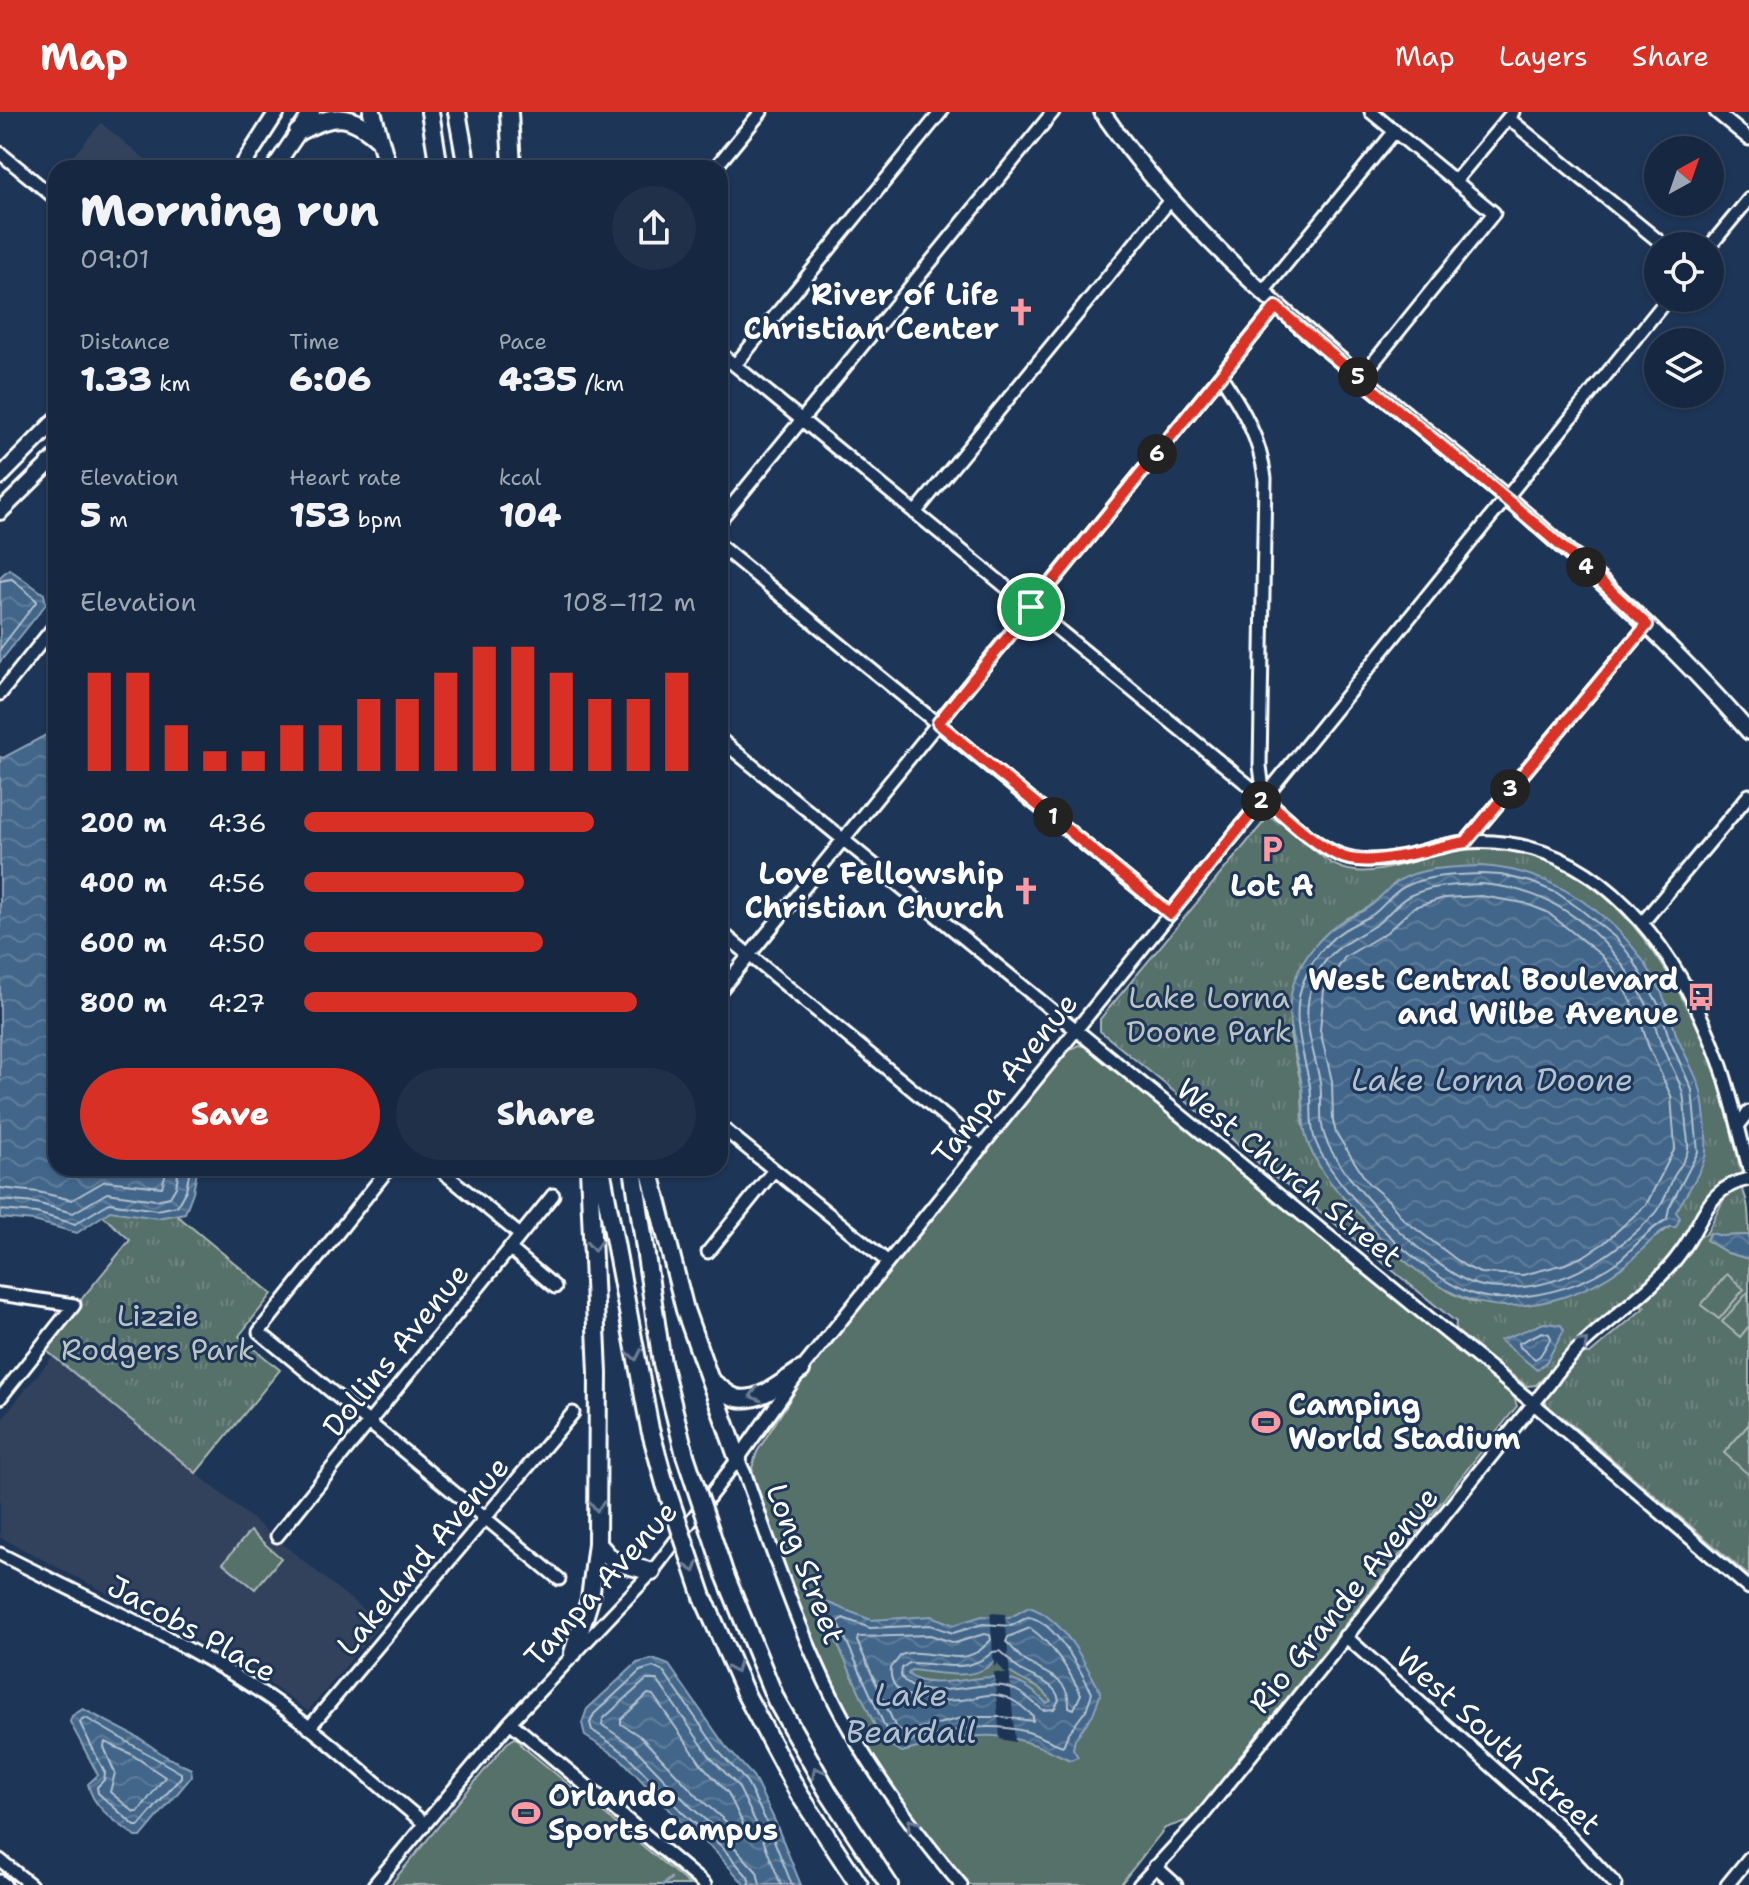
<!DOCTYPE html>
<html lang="en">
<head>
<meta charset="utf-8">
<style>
	body { margin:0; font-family:"Shantell Sans",sans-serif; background:#1f3048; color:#f1f3f6; height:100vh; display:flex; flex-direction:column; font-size:30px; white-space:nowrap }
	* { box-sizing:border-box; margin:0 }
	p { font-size:26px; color:#9ea6b1 }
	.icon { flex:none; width:44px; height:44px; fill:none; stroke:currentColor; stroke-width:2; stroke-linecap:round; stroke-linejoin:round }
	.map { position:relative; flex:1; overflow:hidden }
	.panel { position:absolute; left:48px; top:48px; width:680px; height:1016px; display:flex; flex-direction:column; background:#162841; border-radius:24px; box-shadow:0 2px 6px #0004,0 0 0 2px #35445a }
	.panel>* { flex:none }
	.needle { width:52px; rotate:40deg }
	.buttons { position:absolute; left:1644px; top:24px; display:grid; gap:16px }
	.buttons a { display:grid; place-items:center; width:80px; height:80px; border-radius:50%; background:#162841; box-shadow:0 2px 6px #0004,0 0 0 2px #35445a; font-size:40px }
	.pin { position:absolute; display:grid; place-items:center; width:68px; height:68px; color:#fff; margin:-34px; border:4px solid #fff; border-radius:50%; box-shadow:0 2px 8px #0007 }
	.km { position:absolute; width:40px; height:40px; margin:-20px; border-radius:50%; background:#222; color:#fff; font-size:22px; line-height:40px; text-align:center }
	.round { display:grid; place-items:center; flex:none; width:84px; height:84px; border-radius:42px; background:#1f3048 }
	.head { display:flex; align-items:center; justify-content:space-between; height:136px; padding:0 32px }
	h1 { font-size:44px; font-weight:800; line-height:60px }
	.figures { display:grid; grid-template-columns:repeat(3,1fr); gap:12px; height:136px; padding:8px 32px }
	.figures div { display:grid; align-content:center }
	.figures b { font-size:34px; font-weight:800 }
	.figures small { font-size:22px; font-weight:400 }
	.figures p { font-size:22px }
	.chart { height:224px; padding:16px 32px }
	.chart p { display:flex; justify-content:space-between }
	.chart svg { width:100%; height:144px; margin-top:8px; stroke:#d93025; stroke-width:6 }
	.action { display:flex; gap:16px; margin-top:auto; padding:16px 32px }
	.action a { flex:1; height:92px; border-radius:48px; background:#d93025; color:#fff; font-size:32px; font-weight:800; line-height:92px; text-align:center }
	.action a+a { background:#1f3048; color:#f1f3f6 }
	ul { padding:0 32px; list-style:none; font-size:26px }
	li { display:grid; grid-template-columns:128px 96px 1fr; align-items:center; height:60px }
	li i { height:20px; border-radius:10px; background:#d93025 }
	header { display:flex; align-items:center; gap:48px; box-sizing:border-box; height:112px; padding:0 40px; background:#d93025; color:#fff }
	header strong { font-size:38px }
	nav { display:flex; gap:44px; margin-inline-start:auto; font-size:28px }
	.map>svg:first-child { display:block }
</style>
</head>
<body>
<header>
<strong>Map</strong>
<nav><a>Map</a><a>Layers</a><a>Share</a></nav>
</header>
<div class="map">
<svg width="1749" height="1773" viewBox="0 0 1749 1773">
	<defs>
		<pattern id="grass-tufts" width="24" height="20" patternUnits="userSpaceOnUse" patternTransform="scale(2)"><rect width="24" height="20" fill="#576f6b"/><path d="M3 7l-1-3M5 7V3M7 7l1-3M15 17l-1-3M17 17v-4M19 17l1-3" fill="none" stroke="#708581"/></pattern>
		<pattern id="water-waves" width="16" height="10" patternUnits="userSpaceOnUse" patternTransform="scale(2)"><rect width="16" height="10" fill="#426689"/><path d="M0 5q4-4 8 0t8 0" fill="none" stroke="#5e7d9b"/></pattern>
	</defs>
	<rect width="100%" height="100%" fill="#1d3557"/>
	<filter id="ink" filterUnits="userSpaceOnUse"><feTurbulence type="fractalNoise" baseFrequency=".0125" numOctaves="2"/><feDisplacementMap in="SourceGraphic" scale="16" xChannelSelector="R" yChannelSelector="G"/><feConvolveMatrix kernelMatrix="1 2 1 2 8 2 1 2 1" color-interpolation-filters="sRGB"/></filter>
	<g filter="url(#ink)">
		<path fill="#30425c" d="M101 11 156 56H63Z
			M53 1244 381 1512 308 1599 243 1553 0 1425V1309Z"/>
		<path fill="url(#grass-tufts)" stroke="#abb7b5" stroke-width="2" fill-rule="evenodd" d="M1268 705C1297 714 1314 746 1342 756 1380 770 1432 737 1473 736 1567 735 1628 794 1673 870 1684 889 1697 909 1705 929 1721 972 1731 1018 1742 1063 1700 1074 1699 1111 1676 1140 1652 1170 1621 1190 1593 1216 1573 1234 1556 1255 1536 1273L1527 1274 1455 1221 1456 1210 1286 1072 1280 1070 1226 1022 1100 919V907ZM1417 763 1667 892 1676 923V1104L1670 1115 1651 1128 1621 1156 1598 1170 1576 1180 1527 1193 1472 1190 1451 1181 1381 1128 1365 1107 1346 1091 1303 1013 1302 975 1290 922 1291 884 1302 854 1325 823 1344 808 1370 795 1400 768Z
			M138 1071 272 1182 239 1224 280 1258 196 1361 42 1235 130 1128 75 1079Z
			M1737 1073C1749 1079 1749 1106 1749 1123L1722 1124 1710 1121 1706 1128 1728 1141 1749 1147V1464L1563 1305H1558L1547 1294 1545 1287 1565 1254 1577 1242H1590L1645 1195 1634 1194 1694 1126 1706 1122 1727 1081Z"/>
		<path fill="#576f6b" stroke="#abb7b5" stroke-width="2" d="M1078 933 1087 935 1456 1234 1514 1285 1517 1294 1192 1707 1165 1716 1120 1773H970C881 1680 824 1563 781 1443 771 1414 758 1385 752 1356L757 1340 801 1270 1065 942Z
			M1727 1162 1744 1177 1719 1207 1701 1193Z
			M1748 1180 1749 1214 1740 1225 1722 1210Z
			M1749 1312V1363L1724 1341Z
			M250 1419 281 1446 255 1477 223 1451Z
			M515 1626 519 1628 522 1634 690 1773H390L507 1631Z"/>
		<path fill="url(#water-waves)" stroke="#8ea3b8" stroke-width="2" fill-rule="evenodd" d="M9 457 44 482 46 492 0 550V465Z
			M56 622V1056H203L197 1060 193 1080 185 1101 157 1106 110 1099 77 1121 34 1109 0 1106V645L3 646 46 623Z
			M1481 754C1564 759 1635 816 1667 893 1671 902 1673 913 1676 922 1683 939 1692 955 1699 973 1704 987 1707 1024 1706 1040 1705 1055 1684 1085 1676 1100L1680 1106 1676 1115H1670L1662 1119C1648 1130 1637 1145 1622 1155 1589 1180 1544 1195 1503 1194 1456 1192 1416 1161 1383 1129 1375 1123 1371 1113 1363 1106 1342 1085 1321 1063 1309 1034 1301 1015 1305 995 1302 974 1297 937 1281 907 1295 867 1304 844 1323 820 1345 808 1352 804 1359 802 1366 797 1378 789 1386 777 1398 769 1422 755 1454 755 1481 754Z
			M1710 1121 1722 1124 1749 1123V1147L1728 1141 1706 1128Z
			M1544 1211 1561 1213 1564 1218 1547 1249 1537 1258 1500 1228Z
			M826 1490 871 1508 931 1504 954 1513 982 1504 1009 1506 1029 1495C1064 1506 1085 1551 1101 1581L1093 1602 1075 1627 1073 1637 1078 1645 1070 1648C999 1613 975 1621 902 1640L882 1629 821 1496ZM994 1549C1002 1554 1009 1561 1017 1565 1030 1573 1044 1575 1051 1589L1046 1591C1035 1580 1024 1571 1008 1567 982 1559 928 1582 908 1562L911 1558C935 1560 977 1571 994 1549Z
			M653 1547 669 1553 726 1635 753 1664 774 1707 801 1773H745L715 1739 679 1708 621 1647 585 1624 582 1611 587 1597 637 1551Z
			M83 1597 141 1627 165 1644 191 1657 192 1664 141 1725H136C117 1710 93 1697 88 1672L98 1663 70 1610 72 1604Z"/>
		<path fill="#1d3557" d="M990 1501 1005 1502 1015 1630 1000 1627 994 1560 1006 1562 997 1551 994 1555Z"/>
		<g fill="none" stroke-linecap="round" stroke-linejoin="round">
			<path stroke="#b3c2d0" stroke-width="2" d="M0 469 12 467 37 489 0 537
				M1481 762 1501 763 1531 770 1557 781 1580 797 1617 827 1632 846 1660 895 1669 926 1692 978 1698 1040 1669 1096 1667 1107C1647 1118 1635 1136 1617 1150 1591 1168 1559 1180 1527 1184 1510 1187 1489 1187 1473 1182 1425 1167 1332 1075 1315 1028 1308 1009 1314 988 1309 969 1302 935 1290 901 1304 868 1313 846 1329 825 1351 814 1358 810 1365 807 1372 803 1384 795 1392 781 1404 775 1427 763 1456 763 1481 762Z
				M1481 772C1560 777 1615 828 1649 897 1655 908 1656 920 1661 931 1667 948 1679 965 1683 982 1685 992 1685 1003 1686 1012 1686 1020 1689 1029 1688 1037 1687 1046 1679 1056 1674 1064 1670 1074 1661 1096 1655 1102 1619 1138 1577 1169 1524 1175 1508 1176 1490 1177 1475 1172 1431 1158 1340 1068 1325 1025 1318 1007 1323 988 1320 970 1314 937 1300 907 1312 874 1325 837 1348 831 1377 812 1388 804 1397 790 1409 784 1431 773 1457 773 1481 772Z
				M1481 784 1524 791 1547 800 1601 843 1614 859 1639 904 1648 933 1671 984 1675 1036 1646 1093 1604 1131 1584 1144 1565 1152 1523 1163 1480 1161 1465 1154 1403 1107 1388 1088 1368 1071 1336 1021 1333 1009 1332 969 1320 918 1324 878 1345 845 1387 820 1414 795 1444 786Z
				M0 1076 38 1080 72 1088 105 1069 162 1075 167 1056
				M0 1088 36 1091 73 1101 107 1081 156 1088 170 1085 176 1075 179 1056
				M0 1098 36 1101 75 1112 109 1091 157 1098 177 1094 186 1078 190 1056
				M1542 1220 1549 1222 1551 1226 1540 1244 1535 1247 1520 1235 1519 1231Z
				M1028 1505C1054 1508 1081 1559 1092 1581L1086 1598 1068 1622 1063 1634C1051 1630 1040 1624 1028 1620 983 1608 947 1620 904 1631L889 1624 838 1510 843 1506 870 1516 930 1513 953 1521 983 1512 1011 1514Z
				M1030 1516C1053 1532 1068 1557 1081 1582L1074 1597 1069 1595C1070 1564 1044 1563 1024 1548 1017 1543 1013 1535 1006 1530L1008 1525Z
				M984 1522 990 1523 991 1528C987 1531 982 1538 977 1540 956 1553 923 1535 901 1543L891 1556C887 1590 936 1590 960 1588 972 1588 983 1581 996 1583 1012 1585 1022 1594 1033 1604V1609L1003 1605H966L905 1620 896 1616 857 1529 858 1525 930 1523 955 1531Z
				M1000 1539C1008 1544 1011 1552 1019 1557 1033 1567 1055 1569 1059 1588L1054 1597 1043 1598C1031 1589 1022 1579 1007 1575 980 1566 918 1595 901 1564L902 1556 909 1551C941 1550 965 1564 993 1540Z
				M648 1582 653 1583 702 1653 728 1681 746 1718 745 1722H740L699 1686 641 1625 621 1612V1607Z
				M86 1606 181 1661V1665L139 1714H135L98 1681 97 1675 104 1668 105 1661 80 1611 82 1607Z
				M105 1630 131 1642 165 1665 138 1700H134L110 1680 115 1661 104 1635Z
				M750 1773 748 1765 721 1734 684 1702 626 1642 592 1618 590 1611 594 1602 640 1559 653 1555 664 1560 719 1640 746 1669 767 1711 792 1773
				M760 1773 757 1760 727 1727 691 1695 633 1634 602 1613 603 1607 646 1568H657L711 1646 738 1674 758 1715 781 1773"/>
			<path stroke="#8ea3b8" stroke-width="3" d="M663 1773 671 1766"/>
			<defs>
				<path id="minor" d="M1716 0 1749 27
					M1508 6 1665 134
					M0 41 56 87
					M715 56 761 0
					M1455 69 1513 0
					M1710 134 1749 87
					M1262 181 1395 19
					M720 241 1264 686C1312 725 1333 759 1400 745 1422 740 1443 732 1465 730 1599 721 1679 839 1720 951 1732 985 1739 1021 1749 1056
					M735 253 941 0
					M1221 264C1243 297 1260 326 1265 366L1260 654 1264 686
					M1360 267 1494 101 1371 0
					M915 401 1171 87
					M720 408 1053 0
					M720 434 1170 802
					M0 582 56 512
					M720 627 1533 1291 1749 1476
					M1466 730 1647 513
					M1643 810 1749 683
					M720 819 982 1035
					M720 879 1276 195
					M720 1014 888 1150
					M1738 1014 1749 1000
					M389 1056 259 1220 559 1467
					M438 1056 520 1123
					M509 1136 555 1175
					M708 1140 774 1058
					M0 1182 74 1193
					M0 1286 74 1193
					M738 1347 745 1362C776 1449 805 1539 851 1620 882 1675 920 1725 961 1773
					M277 1424 553 1083
					M0 1442C84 1485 173 1524 253 1575 314 1614 368 1665 424 1711
					M1345 1524 1566 1720 1616 1773
					M510 1610 705 1773
					M309 1616 573 1301
					M0 1748 31 1773
					M1155 1754 1176 1773
					M0 1769 5 1773
					M374 1773 510 1610 652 1460 738 1347 801 1258 1668 186
					M1139 1773 1199 1708 1550 1271C1584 1218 1645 1191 1681 1140 1705 1108 1705 1076 1749 1067
					M1727 1773 1749 1746"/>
				<path id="major" d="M1102 0C1211 157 1366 266 1509 388 1594 461 1676 536 1749 620
					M241 56 277 0
					M274 56 312 0
					M0 365 56 308
					M0 400 56 345"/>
				<path id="highway" d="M372 0 388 56
					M430 0 439 56
					M457 0 467 56
					M509 0 512 56
					M298 20C335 1 349 0 380 28
					M601 1056 650 1317 665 1372
					M633 1056 662 1251 685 1343
					M649 1056 685 1198 738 1347
					M710 1268C718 1274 728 1284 737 1286 760 1291 783 1269 801 1258
					M597 1431 613 1449 652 1460
					M725 1463 776 1588 828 1680 889 1773
					M703 1485 746 1583 799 1682 859 1773
					M573 1541 590 1487 597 1431 598 1261 589 1056"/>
			</defs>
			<use href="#minor" stroke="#fff" stroke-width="17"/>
			<use href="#major" stroke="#fff" stroke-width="20"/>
			<use href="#highway" stroke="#fff" stroke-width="22"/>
			<use href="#minor" stroke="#1d3557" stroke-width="11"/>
			<use href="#major" stroke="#1d3557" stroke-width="14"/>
			<use href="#highway" stroke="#1d3557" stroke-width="16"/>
			<defs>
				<path id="highway-bridge" d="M685 1343 725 1463
					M665 1372 703 1485"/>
			</defs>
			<use href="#highway-bridge" stroke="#fff" stroke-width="22" stroke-linecap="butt"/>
			<use href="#highway-bridge" stroke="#1d3557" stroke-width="16"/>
		</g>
		<defs><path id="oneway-chevron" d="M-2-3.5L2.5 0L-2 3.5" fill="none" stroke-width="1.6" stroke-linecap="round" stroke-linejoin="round" transform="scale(2)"/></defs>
		<g stroke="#6c7c92">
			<use href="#oneway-chevron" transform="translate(594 1134) rotate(87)"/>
			<use href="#oneway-chevron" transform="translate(1583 1231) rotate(-44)"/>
			<use href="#oneway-chevron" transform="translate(635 1243) rotate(79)"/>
			<use href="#oneway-chevron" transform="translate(755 1283) rotate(164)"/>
			<use href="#oneway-chevron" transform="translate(597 1394) rotate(90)"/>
			<use href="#oneway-chevron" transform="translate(693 1455) rotate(72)"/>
			<use href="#oneway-chevron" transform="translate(735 1556) rotate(66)"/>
			<use href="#oneway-chevron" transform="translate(817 1660) rotate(-119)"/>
			<use href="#oneway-chevron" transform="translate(912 1712) rotate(-126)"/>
		</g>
	</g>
	<g fill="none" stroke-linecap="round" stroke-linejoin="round" filter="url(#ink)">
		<defs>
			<path id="route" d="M1276 195C1398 303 1530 399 1647 513L1466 730C1430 735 1370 759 1338 743 1311 730 1287 705 1264 686L1170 802 938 611Z"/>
		</defs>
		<use href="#route" stroke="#fff" stroke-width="16"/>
		<use href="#route" stroke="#d93025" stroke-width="10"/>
	</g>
	<defs>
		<symbol id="church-bare" viewBox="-9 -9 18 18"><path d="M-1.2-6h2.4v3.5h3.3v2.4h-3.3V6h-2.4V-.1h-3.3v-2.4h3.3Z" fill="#ff9aa2" stroke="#1d3557" stroke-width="2.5" paint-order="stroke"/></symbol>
		<symbol id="parking-bare" viewBox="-9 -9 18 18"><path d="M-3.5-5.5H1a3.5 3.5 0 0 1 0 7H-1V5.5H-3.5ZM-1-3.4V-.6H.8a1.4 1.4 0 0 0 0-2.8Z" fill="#ff9aa2" stroke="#1d3557" stroke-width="2.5" paint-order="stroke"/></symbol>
		<symbol id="bus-bare" viewBox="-9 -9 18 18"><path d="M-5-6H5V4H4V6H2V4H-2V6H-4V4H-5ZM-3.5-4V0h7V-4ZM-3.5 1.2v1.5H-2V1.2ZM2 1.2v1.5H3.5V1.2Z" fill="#ff9aa2" stroke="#1d3557" stroke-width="2.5" paint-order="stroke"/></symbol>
		<symbol id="stadium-bare" viewBox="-9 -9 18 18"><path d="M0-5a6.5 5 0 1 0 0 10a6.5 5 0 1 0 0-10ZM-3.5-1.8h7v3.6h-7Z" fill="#ff9aa2" stroke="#1d3557" stroke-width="2.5" paint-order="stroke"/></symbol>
	</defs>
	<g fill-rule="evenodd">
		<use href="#church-bare" x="1001" y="180" width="40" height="40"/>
		<use href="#parking-bare" x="1252" y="717" width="40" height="40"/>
		<use href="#church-bare" x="1006" y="759" width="40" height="40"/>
		<use href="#bus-bare" x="1681" y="865" width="40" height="40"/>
		<use href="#stadium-bare" x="1246" y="1290" width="40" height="40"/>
		<use href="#stadium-bare" x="506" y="1681" width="40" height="40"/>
	</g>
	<g text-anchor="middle" stroke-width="6" stroke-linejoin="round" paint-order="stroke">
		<g font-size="30" font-weight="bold" fill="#fff" stroke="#1d3557" text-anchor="end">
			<text x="999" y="193">River of Life<tspan x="999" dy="34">Christian Center</tspan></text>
			<text x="1004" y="772">Love Fellowship<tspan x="1004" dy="34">Christian Church</tspan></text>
			<text x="1272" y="784" text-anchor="middle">Lot A</text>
			<text x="1679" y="878">West Central Boulevard<tspan x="1679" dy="34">and Wilbe Avenue</tspan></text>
			<text x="1288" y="1303" text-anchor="start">Camping<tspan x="1288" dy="34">World Stadium</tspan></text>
			<text x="548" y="1694" text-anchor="start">Orlando<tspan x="548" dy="34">Sports Campus</tspan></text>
		</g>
		<g font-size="30" fill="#bcc5c4" stroke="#1d3557">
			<text x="1209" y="896">Lake Lorna<tspan x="1209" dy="34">Doone Park</tspan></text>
			<text x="158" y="1214">Lizzie<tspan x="158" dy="34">Rodgers Park</tspan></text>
		</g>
		<g font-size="30" fill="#fff" stroke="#1d3557">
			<text transform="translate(1005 967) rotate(-51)" y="10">Tampa Avenue</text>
			<text transform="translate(1289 1061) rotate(39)" y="10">West Church Street</text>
			<text transform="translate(396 1238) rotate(-51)" y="10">Dollins Avenue</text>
			<text transform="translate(423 1444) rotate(-50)" y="10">Lakeland Avenue</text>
			<text transform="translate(805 1452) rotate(69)" y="10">Long Street</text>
			<text transform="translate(601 1472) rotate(-48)" y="10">Tampa Avenue</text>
			<text transform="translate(1344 1488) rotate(-51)" y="10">Rio Grande Avenue</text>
			<text transform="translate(192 1517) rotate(29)" y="10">Jacobs Place</text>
			<text transform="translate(1498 1629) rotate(42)" y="10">West South Street</text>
		</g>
		<g font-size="32" font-style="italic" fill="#b3c2d0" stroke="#1d3557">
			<text x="1492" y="979">Lake Lorna Doone</text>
			<text x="911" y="1594">Lake<tspan x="911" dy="37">Beardall</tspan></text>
		</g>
	</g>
</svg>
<div class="buttons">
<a><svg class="needle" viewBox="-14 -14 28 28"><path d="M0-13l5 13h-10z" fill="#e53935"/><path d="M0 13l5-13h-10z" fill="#9ea6b1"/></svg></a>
<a><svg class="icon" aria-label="locate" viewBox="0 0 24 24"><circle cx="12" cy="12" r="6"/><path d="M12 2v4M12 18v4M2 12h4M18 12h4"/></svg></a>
<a><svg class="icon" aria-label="layers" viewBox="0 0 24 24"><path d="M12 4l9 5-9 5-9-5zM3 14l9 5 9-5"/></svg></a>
</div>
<div class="pin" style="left:1031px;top:495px;background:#1e9e55"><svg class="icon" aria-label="arrive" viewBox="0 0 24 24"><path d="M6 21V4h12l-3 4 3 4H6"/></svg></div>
<b class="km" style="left:1053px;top:705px">1</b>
<b class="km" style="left:1261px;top:689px">2</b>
<b class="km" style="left:1510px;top:677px">3</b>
<b class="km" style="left:1586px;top:455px">4</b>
<b class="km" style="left:1358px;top:265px">5</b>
<b class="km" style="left:1157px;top:342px">6</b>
<section class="panel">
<div class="head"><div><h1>Morning run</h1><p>09:01</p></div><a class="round"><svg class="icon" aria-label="share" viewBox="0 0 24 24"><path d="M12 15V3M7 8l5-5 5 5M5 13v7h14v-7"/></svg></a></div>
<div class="figures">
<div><p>Distance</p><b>1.33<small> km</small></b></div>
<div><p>Time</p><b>6:06</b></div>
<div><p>Pace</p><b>4:35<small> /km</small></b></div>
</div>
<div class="figures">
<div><p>Elevation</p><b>5<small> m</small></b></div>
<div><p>Heart rate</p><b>153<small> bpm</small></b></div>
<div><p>kcal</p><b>104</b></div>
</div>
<div class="chart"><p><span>Elevation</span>108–112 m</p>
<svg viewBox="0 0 160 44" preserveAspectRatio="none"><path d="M5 44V14M15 44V14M25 44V30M35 44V38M45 44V38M55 44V30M65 44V30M75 44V22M85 44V22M95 44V14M105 44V6M115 44V6M125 44V14M135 44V22M145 44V22M155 44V14"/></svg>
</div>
<ul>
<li><b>200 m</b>4:36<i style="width:74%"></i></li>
<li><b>400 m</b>4:56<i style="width:56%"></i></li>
<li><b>600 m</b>4:50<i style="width:61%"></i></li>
<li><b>800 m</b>4:27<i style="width:85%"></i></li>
</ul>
<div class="action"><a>Save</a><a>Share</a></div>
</section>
</div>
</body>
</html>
